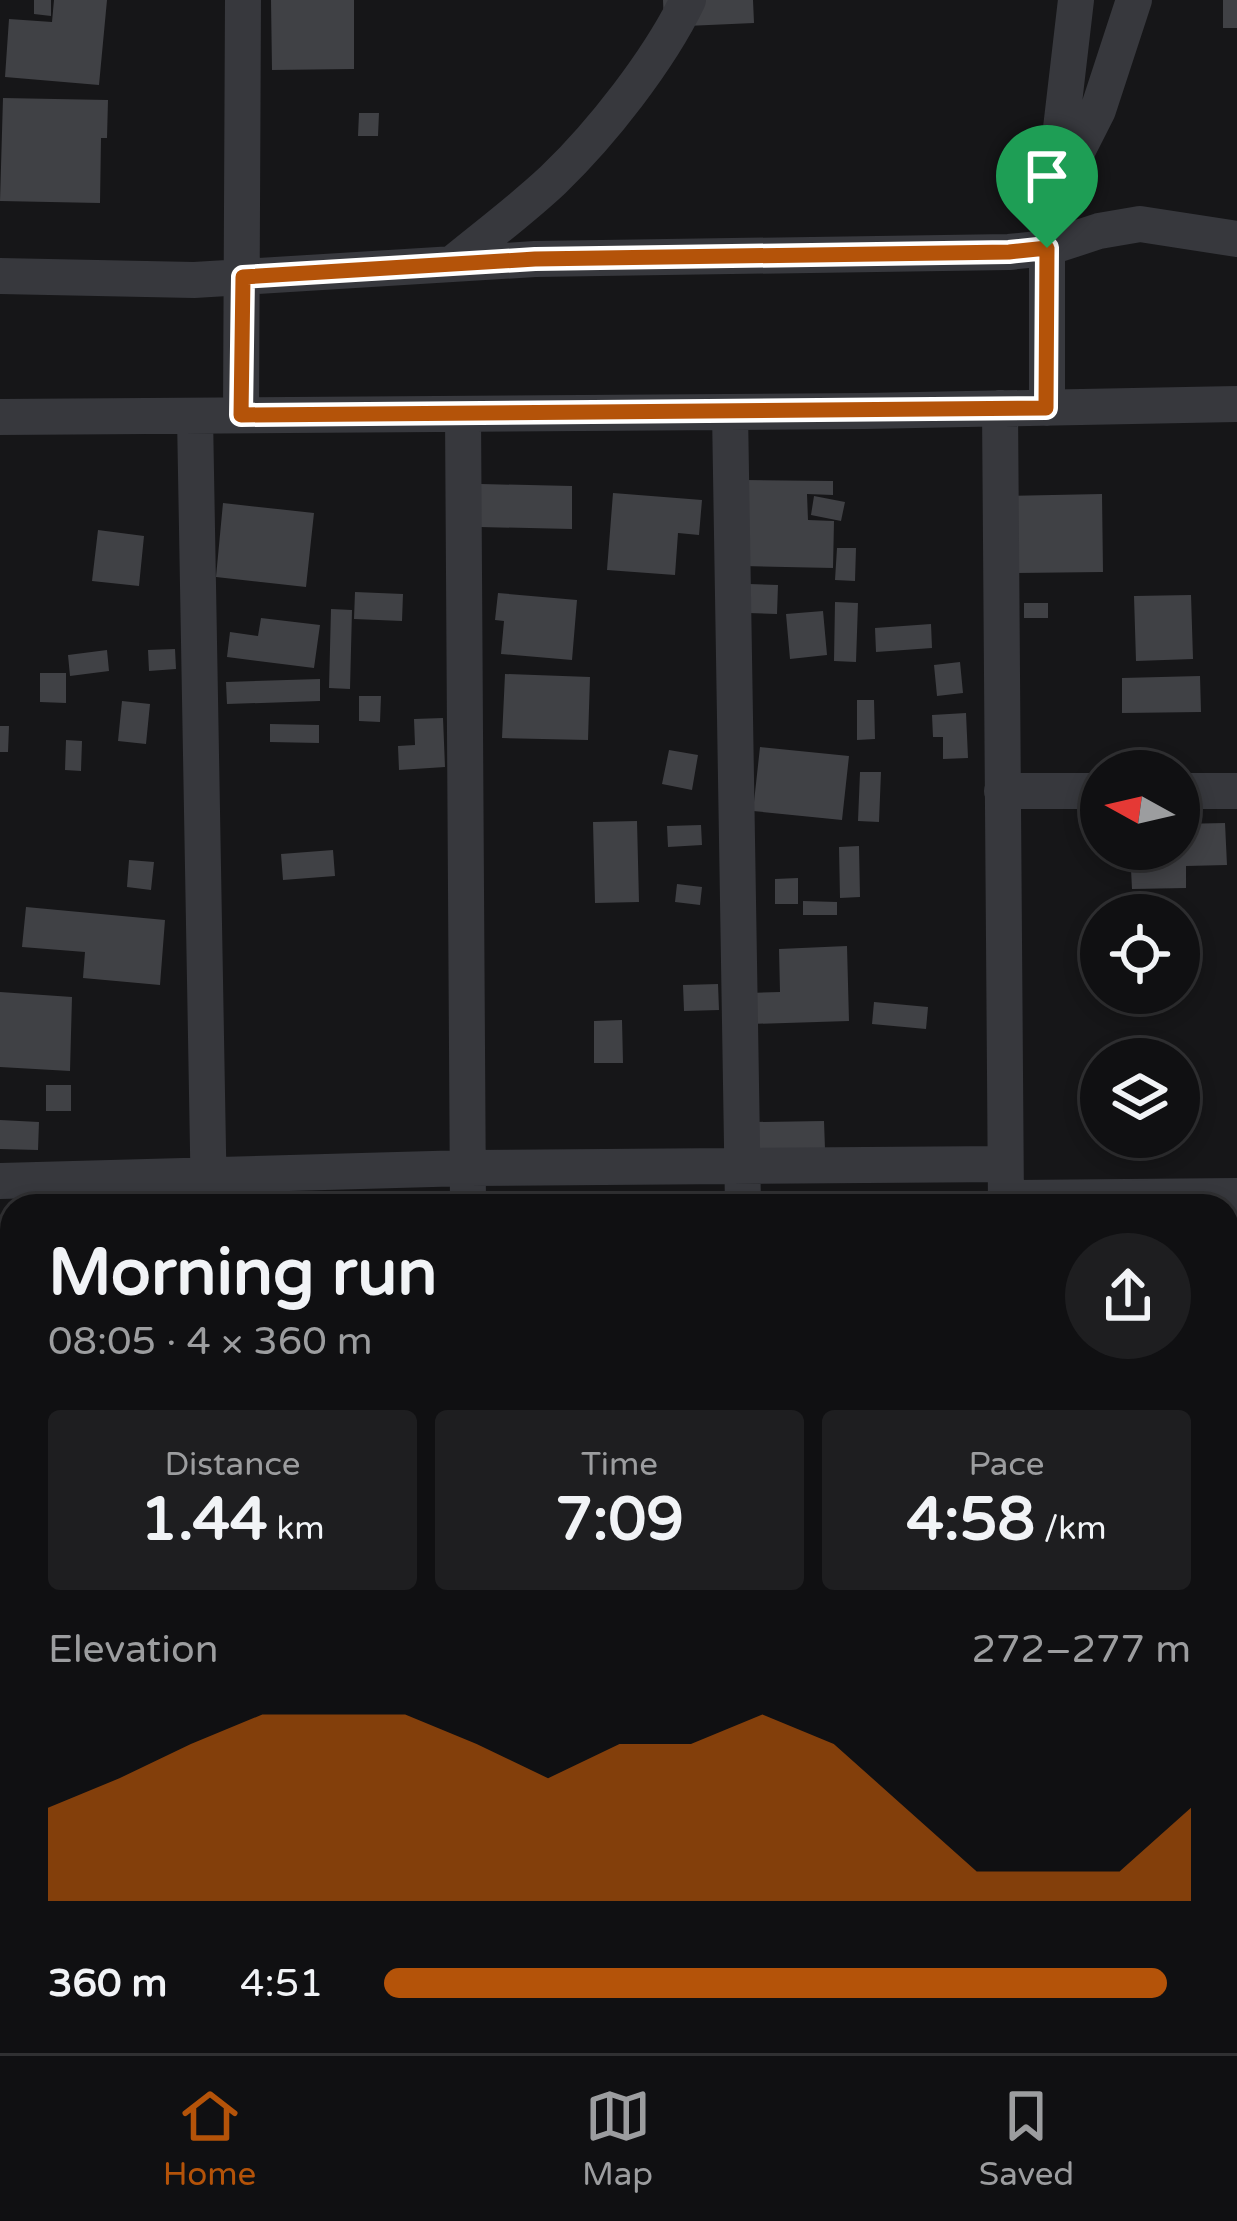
<!DOCTYPE html>
<html lang="en">
<head>
<meta charset="utf-8">
<style>
	body { margin:0; font-family:"Varela Round",sans-serif; background:#1e1e20; color:#f1f3f6; height:100vh; display:flex; flex-direction:column; font-size:45px; white-space:nowrap }
	* { box-sizing:border-box; margin:0 }
	p { font-size:39px; color:#9c9d9f }
	.icon { flex:none; width:66px; height:66px; fill:none; stroke:currentColor; stroke-width:2; stroke-linecap:round; stroke-linejoin:round }
	.map { position:relative; flex:1; overflow:hidden }
	.drawer { position:absolute; left:0px; top:1194px; width:1239px; height:861px; display:flex; flex-direction:column; background:#101012; border-radius:36px 36px 0 0; box-shadow:0 6px 18px #0003,0 0 0 3px #303032 }
	.drawer>* { flex:none }
	.needle { width:78px; rotate:278deg }
	.controls { position:absolute; left:1080px; top:750px; display:grid; gap:24px }
	.controls a { display:grid; place-items:center; width:120px; height:120px; border-radius:50%; background:#101012; box-shadow:0 6px 18px #0003,0 0 0 3px #303032; font-size:60px }
	.pin { position:absolute; display:grid; place-items:center; width:102px; height:102px; color:#fff; margin:-123px -51px; border-radius:50% 50% 50% 0; rotate:-45deg; box-shadow:0 0 12px #0007 }
	.pin .icon { rotate:45deg }
	.round { display:grid; place-items:center; flex:none; width:126px; height:126px; border-radius:63px; background:#1e1e20 }
	.head { display:flex; align-items:center; justify-content:space-between; height:204px; padding:0 48px }
	h1 { font-size:66px; font-weight:700; line-height:90px }
	.stats { display:grid; grid-template-columns:repeat(3,1fr); gap:18px; height:204px; padding:12px 48px }
	.stats div { display:grid; align-content:center; border-radius:12px; background:#1e1e20; text-align:center }
	.stats b { font-size:60px; font-weight:700 }
	.stats small { font-size:33px; font-weight:400 }
	.stats p { font-size:33px }
	.chart { height:336px; padding:24px 48px }
	.chart p { display:flex; justify-content:space-between }
	.chart svg { width:100%; height:216px; margin-top:12px; fill:#b45309; opacity:.7 }
	ul { padding:0 48px; list-style:none; font-size:39px }
	li { display:grid; grid-template-columns:192px 144px 1fr; align-items:center; height:90px }
	li i { height:30px; border-radius:15px; background:#b45309 }
	.menu { display:flex; justify-content:space-around; align-items:center; height:168px; border-top:3px solid #303032; background:#101012; font-size:33px; color:#9c9d9f }
	.menu a { display:grid; justify-items:center; gap:6px }
	.menu .selected { color:#b45309 }
	.map>svg:first-child { display:block }
</style>
</head>
<body>
<div class="map">
<svg width="1237" height="2053" viewBox="0 0 1237 2053">
	<rect width="100%" height="100%" fill="#161618"/>
	<path fill="#404145" d="M34 0H51V16L34 14Z
		M54 0H107L99 85 5 77 9 19 52 22Z
		M271 0H354V69L272 70Z
		M663 0H753L754 23 664 27Z
		M1223 0H1237V28H1223Z
		M3 98 108 100 107 138H101L100 203 0 201Z
		M359 113H379L378 136H358Z
		M745 480 833 481V495L807 494 808 520 834 521 833 568 743 566Z
		M481 484 572 486V529L480 527Z
		M613 493 702 500 699 535 678 533 675 575 607 570Z
		M1102 494 1103 572 1011 573 1010 496Z
		M814 496 845 502 841 521 811 515Z
		M223 503 314 513 306 587 216 577Z
		M98 530 144 536 139 586 92 581Z
		M837 548H856L855 581 835 580Z
		M749 584 778 585 777 614 748 613Z
		M355 592 403 594 402 621 354 619Z
		M498 593 577 600 572 660 501 654 504 621 495 620Z
		M1191 595 1193 659 1136 661 1134 596Z
		M835 602 858 603 856 662 834 661Z
		M1024 603H1048V618H1024Z
		M331 609 352 610 350 689 329 688Z
		M823 611 827 655 790 659 786 614Z
		M261 618 320 625 314 668 227 657 230 632 258 636Z
		M931 624 932 648 876 652 875 628Z
		M175 649 176 669 149 671 148 650Z
		M107 650 109 671 70 676 68 655Z
		M960 662 963 693 937 696 934 665Z
		M40 673H66V703L40 702Z
		M505 674 590 677 588 740 502 738Z
		M1200 676 1201 712 1122 713V678Z
		M320 679V701L227 704 226 682Z
		M359 696H381L380 722 359 721Z
		M857 700H874L875 739 857 740Z
		M122 701 150 704 146 744 118 741Z
		M966 713 968 758 943 759V737H933L932 715Z
		M443 718 445 767 399 770 398 746 415 745 414 719Z
		M270 724 319 725V743L270 742Z
		M0 726H9L8 752H0Z
		M66 740 82 741 81 771 65 770Z
		M760 747 849 756 842 820 753 811Z
		M669 750 698 755 692 790 662 784Z
		M860 772H881L879 822 858 821Z
		M637 821 639 902 595 903 593 822Z
		M1225 823 1227 865 1186 866V888L1132 889 1130 849H1179V824Z
		M701 825 702 845 668 847 667 826Z
		M859 846 860 897 840 898 839 847Z
		M333 850 335 876 283 880 281 854Z
		M129 860 154 862 151 890 127 887Z
		M798 878V904H775V879Z
		M677 884 702 887 700 905 675 902Z
		M803 901 837 902V915H803Z
		M26 907 165 920 160 985 83 978 85 952 22 947Z
		M847 946 849 1021 750 1024 749 993 780 992 779 949Z
		M718 984 719 1010 684 1011 683 985Z
		M0 992 72 997 70 1071 0 1067Z
		M874 1002 928 1007 926 1029 872 1024Z
		M622 1020 623 1063H594V1021Z
		M46 1085H71V1111H46Z
		M0 1120 39 1122 38 1150 0 1149Z
		M824 1121 825 1149 756 1179 755 1122Z
		M243 1196 337 1200 336 1206H243Z
		M1237 1467V1498H1227V1468Z
		M1227 1520H1237V1566L1227 1565Z
		M0 1738 12 1739V1804L0 1803Z
		M235 2043H307L306 2052 235 2046Z
		M358 2043H461L460 2053H425L358 2046Z
		M956 2043H995V2046L957 2050Z"/>
	<g fill="none" stroke-linecap="round" stroke-linejoin="round">
		<path stroke="#37383d" stroke-width="36" d="M1061 183 1098 110 1134 0
			M452 264C486 236 521 210 553 180 602 133 659 60 688 0
			M0 276 194 280 535 259 1009 252 1047 248 1099 231 1140 224 1237 239
			M1000 408 1006 1206
			M1047 408V248L1076 0
			M730 412 743 1206
			M463 414 468 1206
			M241 415 243 0
			M195 416 209 1206
			M0 417 865 411 1237 404
			M1002 791H1101
			M1179 791H1237
			M0 1181 468 1168 1005 1164
			M1006 1198 1237 1196
			M1227 1620H1237
			M0 1627 12 1628
			M221 2043V2053
			M485 2043V2053
			M751 2043V2053
			M1017 2043V2053"/>
	</g>
	<g fill="none" stroke-linecap="round" stroke-linejoin="round">
		<defs>
			<path id="route" d="M1047 248 1046 408 241 415 243 277 535 259 1009 252Z"/>
		</defs>
		<use href="#route" stroke="#fff" stroke-width="24"/>
		<use href="#route" stroke="#b45309" stroke-width="15"/>
	</g>
</svg>
<div class="controls">
<a><svg class="needle" viewBox="-14 -14 28 28"><path d="M0-13l5 13h-10z" fill="#e53935"/><path d="M0 13l5-13h-10z" fill="#9c9d9f"/></svg></a>
<a><svg class="icon" aria-label="locate" viewBox="0 0 24 24"><circle cx="12" cy="12" r="6"/><path d="M12 2v4M12 18v4M2 12h4M18 12h4"/></svg></a>
<a><svg class="icon" aria-label="layers" viewBox="0 0 24 24"><path d="M12 4l9 5-9 5-9-5zM3 14l9 5 9-5"/></svg></a>
</div>
<div class="pin" style="left:1047px;top:248px;background:#1e9e55"><svg class="icon" aria-label="arrive" viewBox="0 0 24 24"><path d="M6 21V4h12l-3 4 3 4H6"/></svg></div>
<section class="drawer">
<div class="head"><div><h1>Morning run</h1><p>08:05 · 4 × 360 m</p></div><a class="round"><svg class="icon" aria-label="share" viewBox="0 0 24 24"><path d="M12 15V3M7 8l5-5 5 5M5 13v7h14v-7"/></svg></a></div>
<div class="stats">
<div><p>Distance</p><b>1.44<small> km</small></b></div>
<div><p>Time</p><b>7:09</b></div>
<div><p>Pace</p><b>4:58<small> /km</small></b></div>
</div>
<div class="chart"><p><span>Elevation</span>272–277 m</p>
<svg viewBox="0 0 160 44" preserveAspectRatio="none"><path d="M0 44V25L10 19L20 12L30 6L40 6L50 6L60 12L70 19L80 12L90 12L100 6L110 12L120 25L130 38L140 38L150 38L160 25V44z"/></svg>
</div>
<ul>
<li><b>360 m</b>4:51<i style="width:97%"></i></li>
</ul>
</section>
</div>
<nav class="menu">
<a class="selected"><svg class="icon" aria-label="home" viewBox="0 0 24 24"><path d="M3 11l9-7 9 7M6 9v11h12V9"/></svg>Home</a>
<a><svg class="icon" aria-label="map" viewBox="0 0 24 24"><path d="M3 6l6-2 6 2 6-2v14l-6 2-6-2-6 2zM9 4v14M15 6v14"/></svg>Map</a>
<a><svg class="icon" aria-label="saved" viewBox="0 0 24 24"><path d="M7 4h10v16l-5-4-5 4z"/></svg>Saved</a>
</nav>
</body>
</html>
